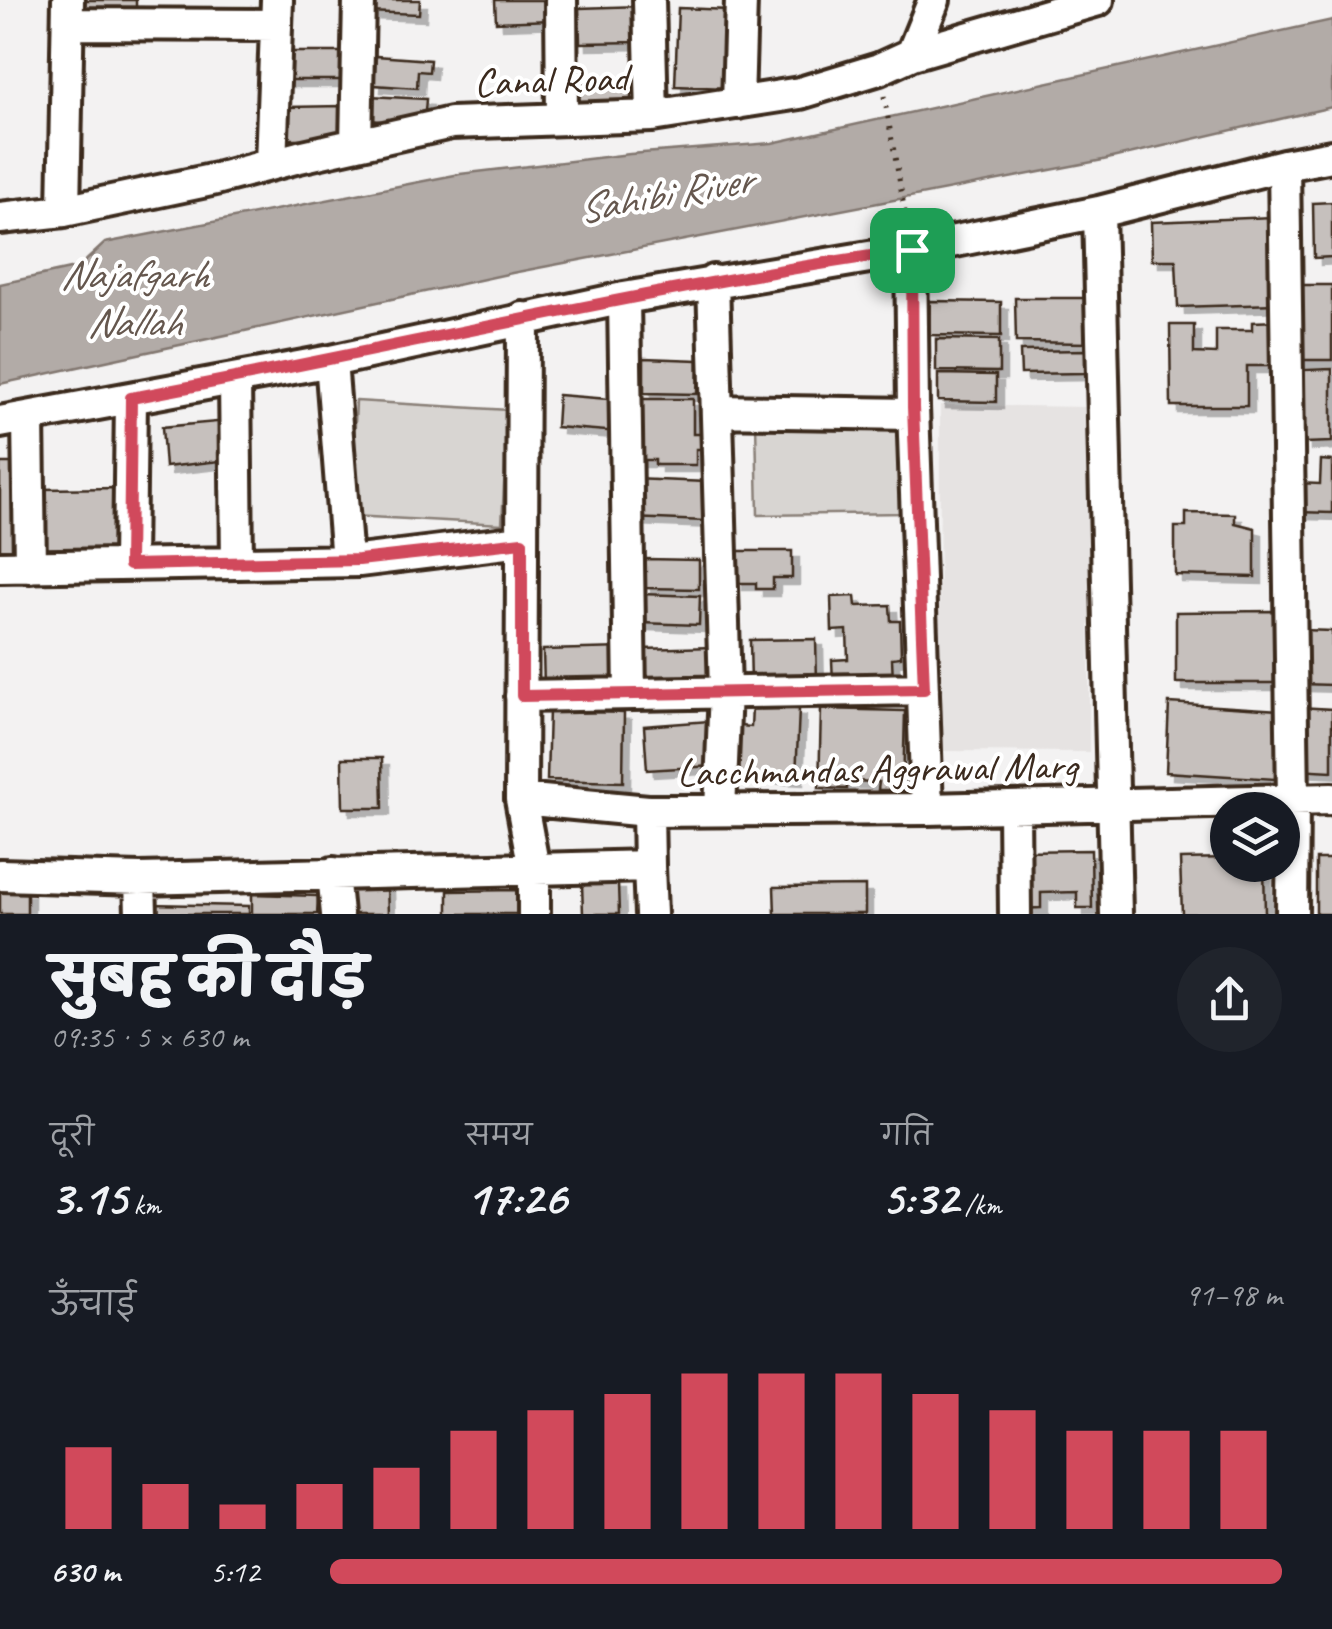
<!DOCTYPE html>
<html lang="hi">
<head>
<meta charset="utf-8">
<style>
	body { margin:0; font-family:Caveat,"Playpen Sans Deva",sans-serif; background:#20242c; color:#f1f3f6; height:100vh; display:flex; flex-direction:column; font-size:38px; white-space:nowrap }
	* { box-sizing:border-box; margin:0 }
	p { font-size:32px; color:#9ea1a6 }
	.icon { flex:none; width:55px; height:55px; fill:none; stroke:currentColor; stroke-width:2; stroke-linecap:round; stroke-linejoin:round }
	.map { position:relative; height:914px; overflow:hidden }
	.drawer { display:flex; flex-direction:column; background:#171b24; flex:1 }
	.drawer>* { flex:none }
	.controls { position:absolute; left:1210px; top:792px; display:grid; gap:20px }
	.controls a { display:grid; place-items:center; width:90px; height:90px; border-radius:50%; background:#171b24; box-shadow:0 2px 8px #0004; font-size:50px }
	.pin { position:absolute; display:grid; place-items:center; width:85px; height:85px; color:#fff; margin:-42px; border-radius:20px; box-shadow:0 5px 15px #0006 }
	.round { display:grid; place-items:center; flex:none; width:105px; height:105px; border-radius:52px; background:#20242c }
	.summary { display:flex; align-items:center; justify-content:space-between; height:170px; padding:0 50px }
	h1 { font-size:55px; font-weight:800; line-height:75px }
	.figures { display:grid; grid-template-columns:repeat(3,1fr); gap:15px; height:170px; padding:10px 50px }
	.figures div { display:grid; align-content:center }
	.figures b { font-size:50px; font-weight:800 }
	.figures small { font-size:28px; font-weight:400 }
	.figures p { font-size:28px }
	.chart { height:280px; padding:20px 50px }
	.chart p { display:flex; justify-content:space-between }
	.chart svg { width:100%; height:180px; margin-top:10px; stroke:#d1495b; stroke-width:6 }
	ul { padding:0 50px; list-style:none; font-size:32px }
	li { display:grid; grid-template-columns:160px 120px 1fr; align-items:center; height:75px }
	li i { height:25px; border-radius:12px; background:#d1495b }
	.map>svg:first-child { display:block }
</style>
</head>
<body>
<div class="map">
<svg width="1332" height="914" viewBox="0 0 1332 914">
	<defs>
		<filter id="shadow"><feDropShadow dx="7" dy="7" stdDeviation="0" flood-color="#0004"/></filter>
	</defs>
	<rect width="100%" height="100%" fill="#f3f2f2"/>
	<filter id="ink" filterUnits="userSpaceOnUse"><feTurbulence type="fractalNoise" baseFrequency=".01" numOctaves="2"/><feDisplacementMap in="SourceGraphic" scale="20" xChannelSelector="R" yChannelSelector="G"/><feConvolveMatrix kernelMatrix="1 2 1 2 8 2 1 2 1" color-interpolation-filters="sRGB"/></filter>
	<g filter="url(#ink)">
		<path fill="#e6e3e2" d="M940 405 1090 407 1089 752 939 751Z"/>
		<path fill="#d8d5d2" stroke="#8a8078" stroke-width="2.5" d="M356 401 508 410 502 524 351 516Z
			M905 420 906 513 758 515 756 422Z"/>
		<path fill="#b2aba7" stroke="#827770" stroke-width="2.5" d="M1332 20V107L1103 160 512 273 0 384V284L79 267 105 243 460 174 630 154 772 143Z"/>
		<path fill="#c6c0bd" stroke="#3b2a1e" stroke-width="2.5" filter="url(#shadow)" d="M85 0H136V16L85 14Z
			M366 0H420L419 14 366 12Z
			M495 0H552L553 20 496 22Z
			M641 6 642 42 580 43 579 8Z
			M678 8 730 10 727 88 675 86Z
			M285 52H347V80H285Z
			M376 56 430 60 429 72 418 71 417 88 374 85Z
			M572 81 631 83V111L571 110Z
			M369 96 426 99 424 124 368 120Z
			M342 106 343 139H287V107Z
			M1332 202V257L1314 258 1313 203Z
			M1273 217 1277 304 1178 307 1176 260H1152L1151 222Z
			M1297 285H1332V360H1297Z
			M1015 298H1091V343L1016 342Z
			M930 301 1001 302V336L929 335Z
			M1279 321V366H1247V406H1171L1170 325H1194V353L1216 354V330H1252V322Z
			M936 339 999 340V372L936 371Z
			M1087 350V373L1021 374 1020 351Z
			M644 358 698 360 697 394 644 393Z
			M1332 369V442L1304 443 1303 370Z
			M938 374 996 375V402L938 401Z
			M558 395 621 400 619 432 556 427Z
			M632 399H693V434H706V449H696V465H655V460H636Z
			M227 421 230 460 165 467 162 427Z
			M1321 460 1332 461V513L1297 512 1298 483 1320 484Z
			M0 463H26L27 552H0Z
			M633 479 707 482 706 521 631 518Z
			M122 488 123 559 40 560 39 489Z
			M1186 513 1235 514V523L1255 528V577L1175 575V527H1186Z
			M736 551H792V578H773V589H756V583H736Z
			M644 559 699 560V589L644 588Z
			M640 594 700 596 699 625 640 623Z
			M855 596 856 606 890 605 891 621H900L901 657 892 658 893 680 833 682 832 660 848 659 847 630 832 631 831 597Z
			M1273 611 1274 683H1176V612Z
			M1302 630 1332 631V685L1301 684Z
			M816 639 817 683 751 684 750 640Z
			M714 647 715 685 643 687 642 649Z
			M625 648 626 686 544 687 543 650Z
			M1169 703 1279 710 1275 779 1166 772Z
			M752 707 799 709 796 778 738 775 740 726 751 727Z
			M1299 707 1332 709V771L1295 769Z
			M821 709 905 711 903 790H878L879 782 847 781V789L819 788Z
			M549 710 624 713 623 782 547 780Z
			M709 721 713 766 647 770 644 726Z
			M342 758H382L383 808H343Z
			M1091 850 1092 908H1077V892L1041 893V908L1019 909 1018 851Z
			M1228 858V865H1264L1265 914H1182L1180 859Z
			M1316 859H1332V914H1316Z
			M582 883H618L619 914H583Z
			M387 884 388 914H346L345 885Z
			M865 886V914H775L774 887Z
			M0 890H27V914H0Z
			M519 890 520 914H448V891Z
			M252 894 318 896 317 914H252Z
			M148 904 249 906V914H148Z"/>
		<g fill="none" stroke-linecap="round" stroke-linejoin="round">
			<defs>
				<path id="minor" d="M561 0 562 119
					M649 0 652 116
					M68 24 276 25
					M912 54 934 0
					M738 103 741 0
					M356 144 359 0
					M271 164 277 0
					M1284 165 1293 800 1292 914
					M64 211 68 0
					M1099 212 1116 914
					M0 218 64 211 216 179 299 157 451 123 652 116 800 93 879 69 912 54 1098 0
					M911 250 913 407 927 809
					M713 281 725 691 720 810
					M624 298 630 694
					M523 318 521 799 534 869V914
					M331 361 347 561
					M235 379 237 563
					M717 411 913 414
					M28 417 30 567
					M0 422 331 361 624 298 911 250 1099 212 1284 165 1332 156
					M129 565 131 398
					M0 567 359 561 522 541
					M521 696 923 689
					M521 799 648 811
					M1014 807 1015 914
					M649 866 651 914
					M333 873 337 914
					M0 875 140 879 649 866 648 811 927 809 1332 799
					M140 879 141 914"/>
			</defs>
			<use href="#minor" stroke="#3b2a1e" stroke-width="38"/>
			<path stroke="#3b2a1e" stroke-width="5" stroke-dasharray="2.5 8" stroke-linecap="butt" d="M884 96 907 223"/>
			<use href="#minor" stroke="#fff" stroke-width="30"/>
		</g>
	</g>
	<g fill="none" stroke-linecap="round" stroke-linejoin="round" filter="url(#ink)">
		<defs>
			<path id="route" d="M912 250 913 407 924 689 522 696V542L359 560 129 565 131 398C391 350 649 287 912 250Z"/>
		</defs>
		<use href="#route" stroke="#fff" stroke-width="20"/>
		<use href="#route" stroke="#d1495b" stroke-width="12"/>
	</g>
	<g text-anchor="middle" stroke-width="8" stroke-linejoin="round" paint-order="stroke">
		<g font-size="40" fill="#3b2a1e" stroke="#fff">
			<text transform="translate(551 79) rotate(-2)" y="14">Canal Road</text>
			<text transform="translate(877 768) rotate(-1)" y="14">Lacchmandas Aggrawal Marg</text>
		</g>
		<g font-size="42" font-style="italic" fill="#65574e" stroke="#fff">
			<text transform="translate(664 193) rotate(-10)" y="15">Sahibi River</text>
			<text x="134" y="288">Najafgarh<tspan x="134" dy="48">Nallah</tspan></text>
		</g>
	</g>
</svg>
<div class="controls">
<a><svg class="icon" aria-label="layers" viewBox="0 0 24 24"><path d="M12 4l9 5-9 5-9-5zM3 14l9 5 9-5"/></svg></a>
</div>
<div class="pin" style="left:912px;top:250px;background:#1e9e55"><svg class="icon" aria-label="arrive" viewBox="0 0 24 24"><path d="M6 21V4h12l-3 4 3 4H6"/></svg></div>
</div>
<section class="drawer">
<div class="summary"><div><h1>सुबह की दौड़</h1><p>09:35 · 5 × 630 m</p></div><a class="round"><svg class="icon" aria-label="share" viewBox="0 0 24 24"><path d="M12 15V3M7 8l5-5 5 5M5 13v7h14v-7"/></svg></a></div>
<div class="figures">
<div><p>दूरी</p><b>3.15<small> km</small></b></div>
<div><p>समय</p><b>17:26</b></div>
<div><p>गति</p><b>5:32<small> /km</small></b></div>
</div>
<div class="chart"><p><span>ऊँचाई</span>91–98 m</p>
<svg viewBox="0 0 160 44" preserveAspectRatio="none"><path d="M5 44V24M15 44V33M25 44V38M35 44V33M45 44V29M55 44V20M65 44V15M75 44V11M85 44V6M95 44V6M105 44V6M115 44V11M125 44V15M135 44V20M145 44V20M155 44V20"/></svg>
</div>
<ul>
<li><b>630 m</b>5:12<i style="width:100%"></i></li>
</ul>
</section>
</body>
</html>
